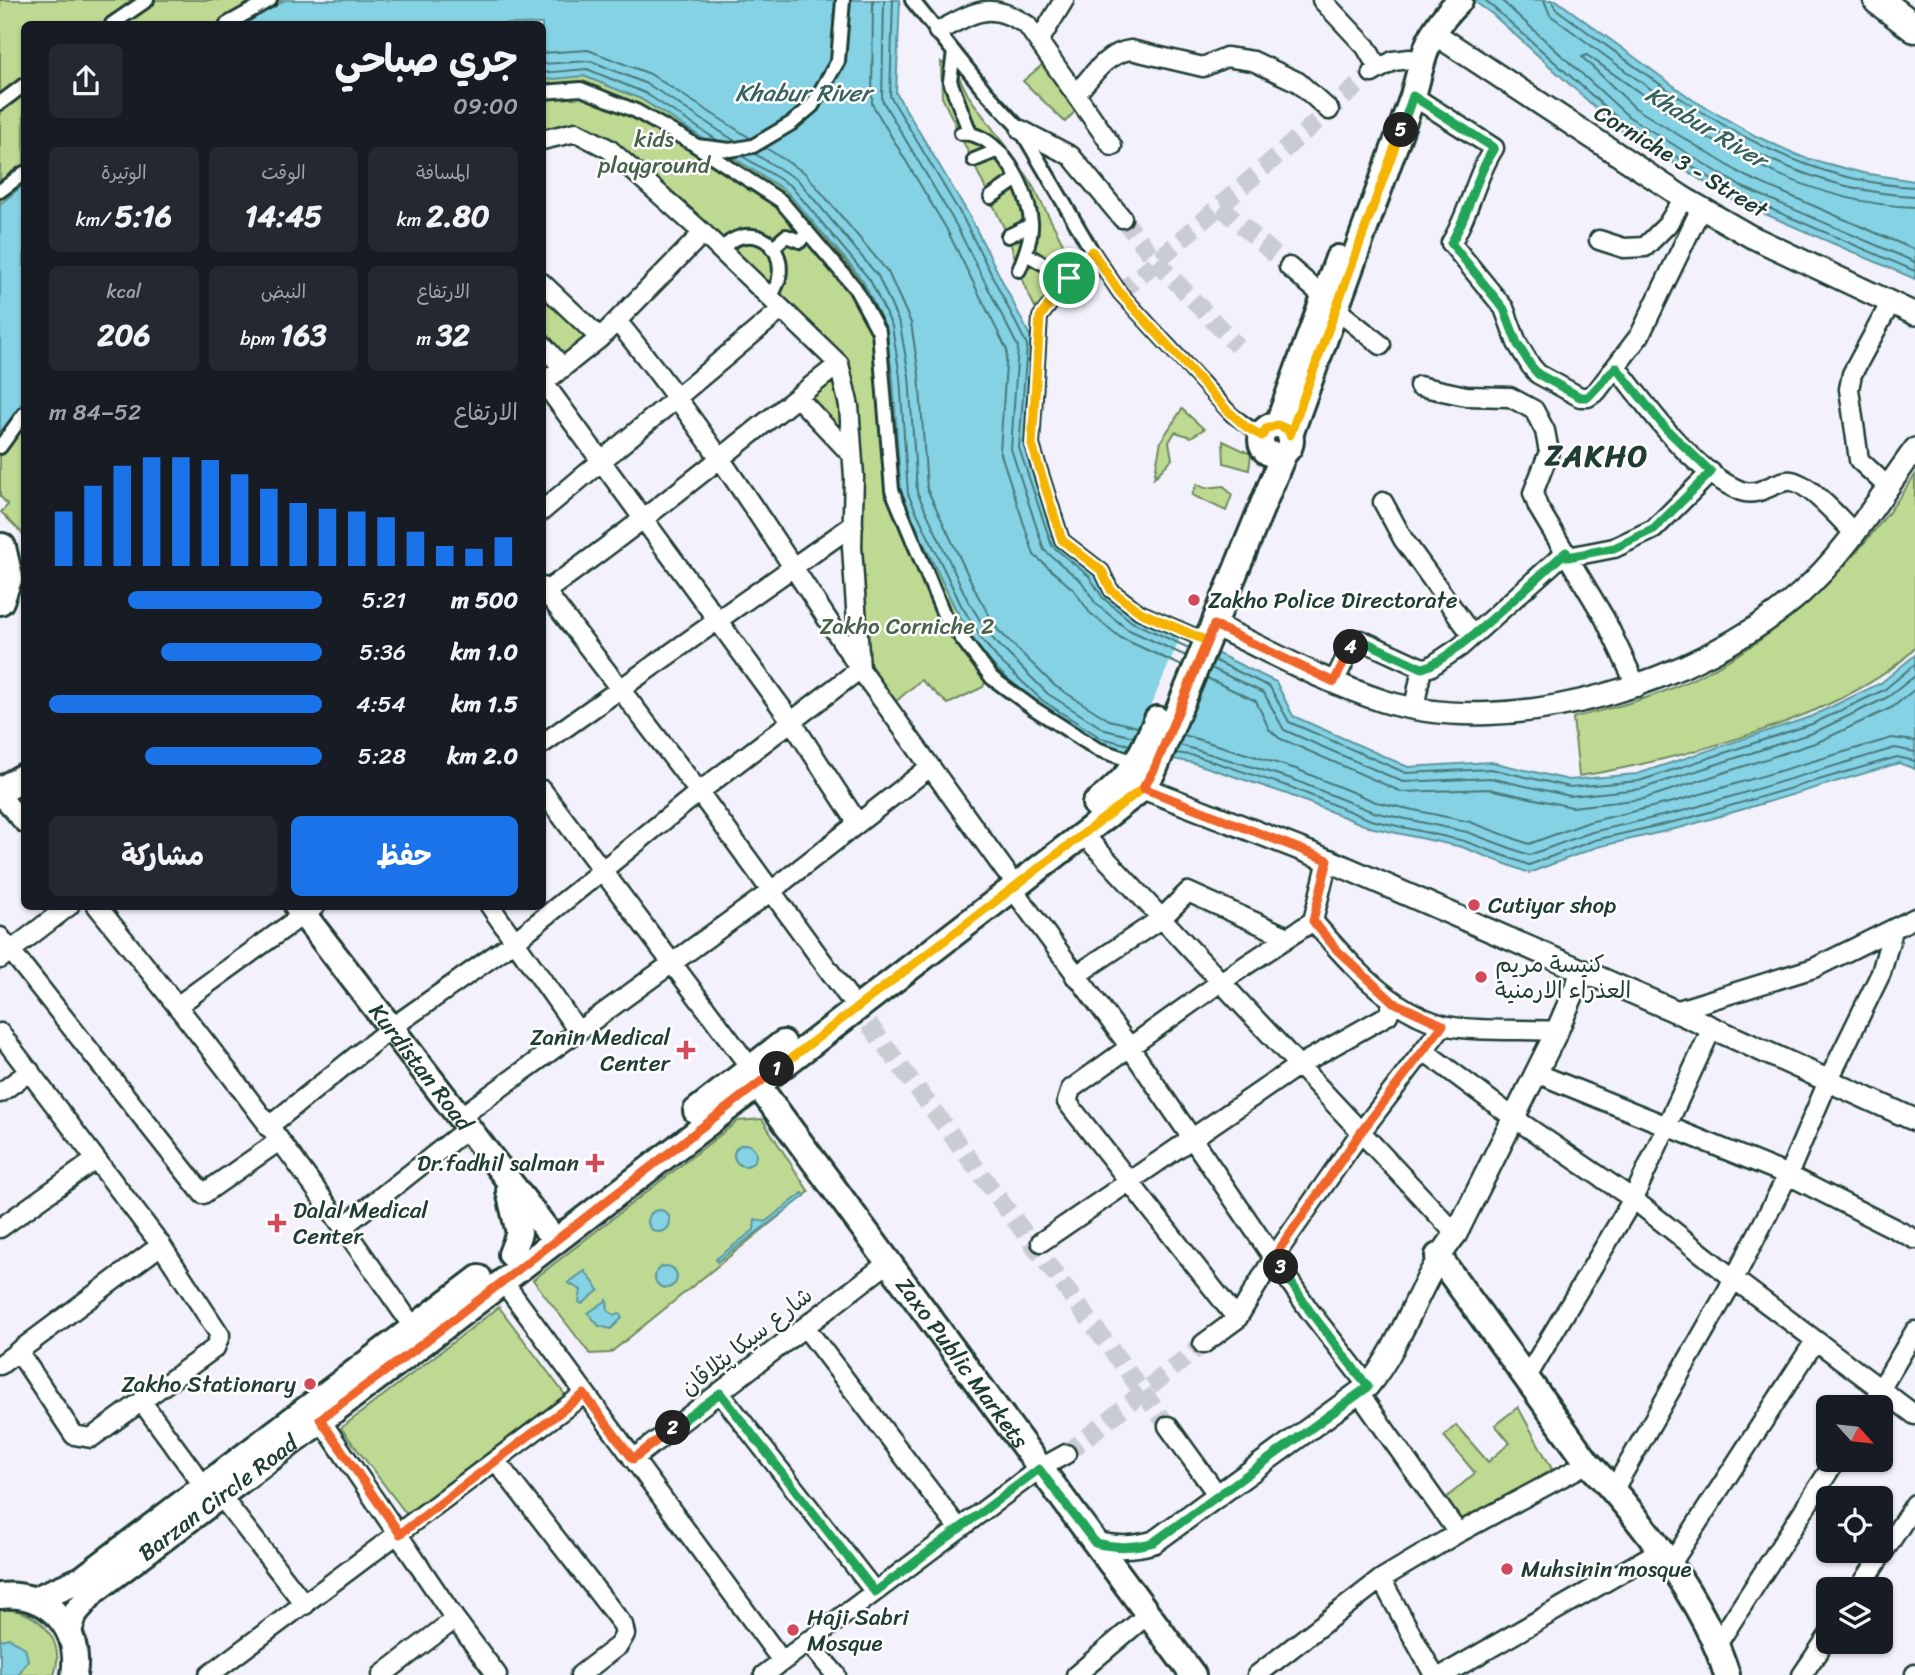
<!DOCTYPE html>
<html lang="ar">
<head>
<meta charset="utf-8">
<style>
	body { margin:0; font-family:Sriracha,"Playpen Sans Arabic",sans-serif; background:#242831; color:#f1f3f6; direction:rtl; height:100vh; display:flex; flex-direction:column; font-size:26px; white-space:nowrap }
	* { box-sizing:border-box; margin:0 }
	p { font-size:23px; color:#9ea1a6 }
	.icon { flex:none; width:38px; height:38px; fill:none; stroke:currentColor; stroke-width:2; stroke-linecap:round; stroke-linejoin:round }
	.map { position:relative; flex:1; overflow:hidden; direction:ltr }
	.drawer { position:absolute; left:21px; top:21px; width:525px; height:889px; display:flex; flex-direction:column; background:#171b24; border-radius:10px; box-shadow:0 2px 5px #0004; direction:rtl }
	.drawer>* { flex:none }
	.needle { width:46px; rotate:117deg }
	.fabs { position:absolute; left:1816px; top:1395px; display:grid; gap:14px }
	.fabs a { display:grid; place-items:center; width:77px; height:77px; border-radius:10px; background:#171b24; box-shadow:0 2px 5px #0004; font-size:35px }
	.pin { position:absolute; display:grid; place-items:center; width:60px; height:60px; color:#fff; margin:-30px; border:4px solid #fff; border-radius:50%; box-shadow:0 2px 7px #0007 }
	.km { position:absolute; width:35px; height:35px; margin:-18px; border-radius:50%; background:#222; color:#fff; font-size:19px; line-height:35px; text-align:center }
	.round { display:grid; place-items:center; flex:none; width:74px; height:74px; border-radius:10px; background:#242831 }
	.headline { display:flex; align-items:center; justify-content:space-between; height:119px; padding:0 28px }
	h1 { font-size:38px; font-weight:700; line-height:52px }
	.figures { display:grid; grid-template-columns:repeat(3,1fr); gap:10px; height:119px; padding:7px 28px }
	.figures div { display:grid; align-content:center; border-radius:10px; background:#242831; text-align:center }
	.figures b { font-size:30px; font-weight:700 }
	.figures small { font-size:19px; font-weight:400 }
	.figures p { font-size:19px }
	.chart { height:196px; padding:14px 28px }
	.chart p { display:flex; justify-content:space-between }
	.chart svg { width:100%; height:126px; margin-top:7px; stroke:#1a73e8; stroke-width:6 }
	.cta { display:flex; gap:14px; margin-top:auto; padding:14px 28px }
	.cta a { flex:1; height:80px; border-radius:10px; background:#1a73e8; color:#fff; font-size:28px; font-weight:700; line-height:80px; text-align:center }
	.cta a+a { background:#242831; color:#f1f3f6 }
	ul { padding:0 28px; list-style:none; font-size:23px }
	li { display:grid; grid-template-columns:112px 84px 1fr; align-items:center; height:52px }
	li i { height:18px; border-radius:9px; background:#1a73e8 }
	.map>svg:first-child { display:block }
</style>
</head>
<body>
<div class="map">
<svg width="1915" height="1675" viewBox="0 0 1915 1675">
	<rect width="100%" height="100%" fill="#f3f1fb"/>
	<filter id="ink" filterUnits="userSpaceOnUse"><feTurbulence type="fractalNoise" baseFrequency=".0143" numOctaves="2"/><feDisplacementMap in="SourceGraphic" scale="14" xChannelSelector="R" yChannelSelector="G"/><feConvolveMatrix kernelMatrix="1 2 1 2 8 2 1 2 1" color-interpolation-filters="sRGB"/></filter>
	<g filter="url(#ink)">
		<path fill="#bed991" stroke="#6e8b62" stroke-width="2" d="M0 0H285L244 24H24V185L0 204Z
			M1048 60 1081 105 1065 122 1023 81Z
			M941 62 957 73 968 95 1028 177 1076 268 1040 317 1024 285 1008 236 942 97Z
			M584 76 641 99 786 191 864 283 885 327 892 371 902 495 955 608 992 664 983 687 948 704 921 680 888 708 860 669 839 364 591 137 543 141V80Z
			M543 291 589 335 563 362 543 339Z
			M832 382 843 401 839 432 809 400Z
			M24 400V535L1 512 8 505 0 496V434Z
			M1182 409 1204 429 1191 437 1175 432 1169 442 1172 459 1154 478 1161 441Z
			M1223 441 1251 454 1249 470 1224 463Z
			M1915 475V648C1851 715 1671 762 1579 776L1573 718C1605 709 1640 702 1670 689 1776 646 1853 568 1915 475Z
			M1197 484 1205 488 1224 486 1232 495 1226 511 1192 495Z
			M762 1119 809 1192 610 1353 590 1354 533 1280 738 1121Z
			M499 1307 566 1396 408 1516 341 1428Z
			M1518 1407 1552 1469 1463 1524 1445 1499 1475 1473 1444 1436 1456 1425 1488 1462 1510 1443 1495 1425Z
			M0 1610C35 1606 68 1640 54 1675H0Z"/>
		<path fill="#85d2e4" stroke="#5c969e" stroke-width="2" d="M285 0H900L896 93 969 215 1034 344 1026 447 1058 543 1094 572 1108 593 1181 636 1276 682 1293 716 1408 767 1491 762 1569 780 1637 774 1810 717 1881 683 1915 655V769L1899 763 1683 827 1597 847 1529 873 1462 847 1369 827 1287 794 1194 763 1099 745 1038 707 992 664 977 645 955 608 901 496 893 378 885 327 864 283 853 268 786 191 641 99 584 76 543 80 542 24H244Z
			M1472 0H1556L1693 100 1756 136 1802 157 1863 173 1915 181V279L1733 200 1619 129 1491 13Z
			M24 185V400L0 434V204Z
			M734 1155a11 11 0 1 1 22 0a11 11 0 1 1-22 0Z
			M803 1193 805 1196 717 1262 716 1259 754 1230 755 1219 765 1222Z
			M648 1221a11 11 0 1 1 22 0a11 11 0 1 1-22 0Z
			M655 1277a11 11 0 1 1 22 0a11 11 0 1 1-22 0Z
			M585 1271 599 1290 582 1304 579 1302 581 1290 568 1283Z
			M607 1300 608 1311 615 1315 619 1313 622 1318 611 1329 599 1326 588 1313Z
			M9 1638 25 1648 28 1660 18 1675H0V1640Z"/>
		<path fill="#f3f1fb" d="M1181 636 1217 653 1172 763 1129 756Z"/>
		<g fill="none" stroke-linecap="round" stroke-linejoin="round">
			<path stroke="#48797a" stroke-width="2" d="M873 0 872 104 946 228 1007 350 1000 451 1034 555 1074 590 1090 613 1121 638 1182 666
				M884 0 882 100 955 223 1018 347 1011 449 1044 550 1082 582 1096 604 1127 629 1186 656
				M893 0 890 96 963 218 1027 345 1019 448 1052 546 1089 576 1103 598 1132 622 1189 648
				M1485 0 1624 124 1736 194 1915 271
				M1501 0 1629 117 1740 186 1915 262
				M1544 0 1550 15C1660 96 1772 190 1915 196
				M1552 0 1556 9C1665 87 1774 181 1915 187
				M542 53 588 50 650 74 750 138
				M542 64 591 61 649 85 735 141
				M542 73 587 69 645 93 717 140
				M766 148 805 173 888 272 911 323 919 375 927 489 978 596 998 630 1055 686 1109 720 1138 727
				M755 154 798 180 878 276 900 325 909 376 917 492 968 601 990 636 1048 694 1105 730 1134 737
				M742 156 791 186 870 280 892 326 900 377 908 494 961 605 983 641 998 659 1043 701 1101 738 1130 745
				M1915 207C1788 203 1686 126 1587 55L1582 57 1635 108 1745 176 1915 250
				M1214 660 1270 687 1289 722 1406 773 1491 769 1570 787 1639 781 1812 724 1884 690 1915 664
				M1211 668 1264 693 1284 730 1403 782 1490 778 1570 796 1641 789 1815 732 1888 697 1915 676
				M1207 678 1256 701 1269 729 1279 738 1402 792 1489 789 1572 807 1643 799 1818 742 1893 707 1915 689
				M1184 735 1296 769 1376 802 1470 822 1529 844 1589 822 1677 801 1892 738 1915 741
				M1180 745 1292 779 1373 812 1467 832 1529 855 1592 832 1679 812 1895 748 1915 752
				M1176 753 1196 756 1290 787 1371 820 1464 841 1529 865 1595 840 1682 820 1897 757 1915 761"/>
			<path stroke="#c9cdd3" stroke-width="18" stroke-dasharray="18 9" stroke-linecap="butt" d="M1221 207 1289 267
				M1122 218 1156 261 1237 346
				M1120 293 1372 73
				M869 1024 1168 1426
				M1066 1454 1203 1344"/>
			<defs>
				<path id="pedestrian" d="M912 0 985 91 1021 130 1092 251 1120 293 1232 415 1262 436
					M112 24 147 0
					M227 24 270 0
					M954 52 950 81 970 133
					M542 92 581 89 636 111 697 146 730 150 753 146 792 123 812 106 838 61 843 0
					M0 103 24 85
					M961 133C1000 133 1028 188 1031 222 1032 237 1025 255 1019 270
					M681 136 781 201 855 288 879 332 892 490 944 615 992 678 1033 708 1097 749 1138 763
					M974 160 996 151
					M0 191 24 173
					M991 197 1017 179
					M1008 236 1031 225
					M772 248 786 236 800 241 807 231
					M721 250C746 221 786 239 779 278 778 284 773 292 770 298
					M1092 251 1040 317 1032 445 1062 540 1102 571 1111 590 1140 612 1207 641
					M1026 254 1069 278
					M0 447 24 414"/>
				<path id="minor" d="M1322 0 1366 47 1378 68
					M938 31C976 12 988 0 1027 25L1112 146
					M1039 41 1064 0
					M1372 73 1393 61 1410 59
					M1077 93C1092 76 1106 53 1131 50L1203 67 1226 57 1253 61 1298 82 1329 110
					M1413 96 1494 148C1475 177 1470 212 1451 243L1504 308 1517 343 1531 366 1538 374 1580 397H1588L1597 391 1640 335 1701 208
					M1021 130 1071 156 1122 218
					M542 140 576 132 609 149 703 233 839 364 849 406 854 477 852 547 860 669 1006 872
					M1599 240 1624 248 1645 247 1667 225 1684 198
					M1289 267 1323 296
					M542 283 600 338
					M1337 310 1381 345
					M542 344 563 368
					M1616 367C1649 408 1691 471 1741 491 1759 497 1771 483 1787 481 1805 478 1841 520 1853 532
					M544 383 792 722 857 822
					M542 384 600 338 703 233
					M1419 386 1466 396 1510 397 1534 410 1545 431 1549 452 1533 493 1538 507 1605 619 1637 687
					M797 397 852 455
					M1888 487 1859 460 1849 389 1852 374 1891 302
					M1383 502 1403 539 1472 635
					M542 511 782 309
					M1568 557 1614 548 1654 529 1711 472
					M542 587 699 792 847 995
					M542 594C645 521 741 441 839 364
					M1334 682 1351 647 1361 640 1422 668 1430 667 1460 647 1566 552
					M1414 708 1422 668
					M542 744 853 525
					M542 790 750 1067
					M0 795 24 823
					M1083 834 1456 1234
					M1012 888 1129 1046 1309 1310 1368 1386
					M97 906C208 1042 314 1182 413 1327
					M490 906 578 1031
					M1313 921C1348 962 1389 1010 1443 1025 1469 1032 1527 1029 1557 1031
					M0 937 203 1194 279 1141
					M0 959 69 906
					M1075 976 1162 918 1188 892 1288 937
					M177 1006 315 906
					M1675 1011 1814 968 1915 918
					M0 1033 161 1245 220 1335 215 1348 91 1438 74 1435 18 1351
					M1424 1051 1514 1118 1633 1199 1734 1279 1915 1415
					M1536 1073 1788 1175 1915 1239
					M0 1093 30 1071
					M460 1117 770 892 930 767
					M268 1127 391 1028 515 941 699 792 860 669C782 551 707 431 617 321
					M344 1226 468 1128
					M0 1228 95 1160
					M1041 1242 1299 1065 1388 1015 1393 1002
					M502 1280 782 1661
					M1237 1319 1067 1102 1071 1089 1222 981 1313 921 1328 860
					M805 1327 959 1529
					M1203 1344 1237 1319 1274 1257 1361 1132 1443 1025
					M0 1365 161 1245
					M1528 1375 1633 1199 1712 1028
					M720 1393 875 1592
					M1359 1393 1458 1533
					M142 1402 203 1485
					M1870 1407 1915 1331
					M320 1419 455 1619 497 1675
					M1168 1426 1217 1494
					M633 1459 889 1262
					M496 1461 623 1625 625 1634 619 1645 580 1675
					M1614 1489 1734 1279 1788 1175 1829 1079 1881 973 1893 930
					M220 1495 305 1605
					M1669 1567 1815 1341
					M1381 1579 1434 1675
					M1859 1589 1915 1504
					M807 1641 836 1675
					M1716 1646 1836 1460
					M209 1675 584 1394
					M382 1675 455 1619
					M764 1675 1039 1469 1066 1454
					M1076 1675 1147 1615
					M1257 1675 1381 1579 1458 1533 1588 1463
					M1443 1675 1659 1551
					M1802 1675 1829 1635
					M1915 1675V1674"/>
				<path id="tertiary" d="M1432 32 1684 198 1750 236 1915 314
					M1214 625C1269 651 1324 682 1383 701 1512 741 1700 682 1800 594 1845 554 1879 498 1915 449
					M1143 788 1328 860 1675 1011 1915 1120
					M1095 1543C1116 1548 1133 1548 1154 1542L1368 1386C1405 1340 1419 1280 1456 1234L1557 1031 1582 973"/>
				<g id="secondary">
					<path d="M1280 418 1338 258"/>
					<circle cx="1276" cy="440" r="15"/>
					<path d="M1290 435 1413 96C1425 52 1426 33 1460 0"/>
					<path d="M1095 804C1133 775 1139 761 1157 719"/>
					<path id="s1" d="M297 906 546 1229"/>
					<path id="s2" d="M757 1084 1193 1675"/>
					<path d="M696 1111 783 1043"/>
					<path d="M509 1191 519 1233 511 1254"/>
					<path d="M1438 1256 1588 1463C1639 1516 1706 1604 1727 1675"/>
					<path d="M0 1596C48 1591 82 1628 74 1675"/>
					<path d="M35 1599 82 1579 479 1278"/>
					<path id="s3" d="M69 1631 75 1613 94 1591 413 1351 1143 788 1154 770 1284 453"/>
				</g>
				<path id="primary" d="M0 601 9 577 2 547
					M0 791 24 777"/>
				<path id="trunk" d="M1878 0 1915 28"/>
			</defs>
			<use href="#pedestrian" stroke="#1f3d34" stroke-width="18"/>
			<use href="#minor" stroke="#1f3d34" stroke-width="23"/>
			<use href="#tertiary" stroke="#1f3d34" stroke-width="26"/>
			<use href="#secondary" stroke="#1f3d34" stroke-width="30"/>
			<use href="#primary" stroke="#1f3d34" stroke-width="32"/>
			<use href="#trunk" stroke="#1f3d34" stroke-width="33"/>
			<use href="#pedestrian" stroke="#fff" stroke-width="12"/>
			<use href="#minor" stroke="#fff" stroke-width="18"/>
			<use href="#tertiary" stroke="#fff" stroke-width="21"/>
			<use href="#secondary" stroke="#fff" stroke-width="24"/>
			<use href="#primary" stroke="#fff" stroke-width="26"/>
			<use href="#trunk" stroke="#fff" stroke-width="28"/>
		</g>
	</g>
	<g fill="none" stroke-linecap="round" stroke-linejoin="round" filter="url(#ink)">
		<defs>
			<path id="split-1" d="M777 1069 1143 788 1154 770 1207 641 1140 612 1111 590 1102 571 1062 540 1032 445 1040 317 1069 278"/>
			<path id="split-2" d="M673 1428 633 1459 584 1394 400 1534 320 1419 413 1351 777 1069"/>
			<path id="split-3" d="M673 1428 720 1393 875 1592 1039 1469 1095 1543C1117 1548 1133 1548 1154 1542L1368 1387 1309 1310 1281 1267"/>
			<path id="split-4" d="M1281 1267 1274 1257 1361 1132 1443 1025 1393 1002 1338 951 1313 921 1328 860 1143 788 1154 770 1214 625 1334 682 1351 647"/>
			<path id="split-5" d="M1351 647 1361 640 1422 668C1449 664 1539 575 1566 552L1568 557 1614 548 1654 529 1711 472 1666 429 1616 367 1588 397H1580L1538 374 1531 366 1517 343 1504 309 1451 243C1470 212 1475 177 1494 148L1413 96 1401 130"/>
			<path id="split-6" d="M1069 278 1092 251 1120 293 1227 410 1246 427 1262 436 1266 429 1277 425 1287 429 1290 435 1401 130"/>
		</defs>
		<use href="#split-1" stroke="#fff" stroke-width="14"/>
		<use href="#split-2" stroke="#fff" stroke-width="14"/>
		<use href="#split-3" stroke="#fff" stroke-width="14"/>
		<use href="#split-4" stroke="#fff" stroke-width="14"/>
		<use href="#split-5" stroke="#fff" stroke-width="14"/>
		<use href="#split-6" stroke="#fff" stroke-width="14"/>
		<use href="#split-1" stroke="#f5b400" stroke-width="9"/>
		<use href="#split-2" stroke="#f0652b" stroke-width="9"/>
		<use href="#split-3" stroke="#22a559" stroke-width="9"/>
		<use href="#split-4" stroke="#f0652b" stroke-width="9"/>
		<use href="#split-5" stroke="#22a559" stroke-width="9"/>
		<use href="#split-6" stroke="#f5b400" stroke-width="9"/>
	</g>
	<g fill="#d1495b" stroke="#fff" stroke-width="2.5">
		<circle cx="1194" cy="600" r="7"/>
		<circle cx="1474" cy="905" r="7"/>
		<circle cx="1481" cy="977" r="7"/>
		<path d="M682.5 1039.5h7v7h7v7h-7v7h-7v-7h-7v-7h7z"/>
		<path d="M591.5 1152.5h7v7h7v7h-7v7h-7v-7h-7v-7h7z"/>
		<path d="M273.5 1212.5h7v7h7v7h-7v7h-7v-7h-7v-7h7z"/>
		<circle cx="310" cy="1384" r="7"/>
		<circle cx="1507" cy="1569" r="7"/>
		<circle cx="793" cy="1630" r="7"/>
	</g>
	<g text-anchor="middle" stroke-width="5" stroke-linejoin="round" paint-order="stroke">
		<g font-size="23" fill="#47644b" stroke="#fff">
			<text x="654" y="147">kids<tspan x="654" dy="26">playground</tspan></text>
			<text x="907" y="634">Zakho Corniche 2</text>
		</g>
		<g font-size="23" fill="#1f3d34" stroke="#fff">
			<text transform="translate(1681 161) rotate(31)" y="8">Corniche 3 - Street</text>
			<text dy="8" stroke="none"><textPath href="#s1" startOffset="203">Kurdistan Road</textPath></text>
			<text transform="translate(746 1341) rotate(-38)" y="8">شارع سيكا پێلاڤان</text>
			<text dy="8" stroke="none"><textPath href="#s2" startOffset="346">Zaxo Public Markets</textPath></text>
			<text dy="8" stroke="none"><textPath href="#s3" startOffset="203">Barzan Circle Road</textPath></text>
		</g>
		<g font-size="23" fill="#1f3d34" stroke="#fff" text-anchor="start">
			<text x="1208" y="608">Zakho Police Directorate</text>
			<text x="1488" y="913">Cutiyar shop</text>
			<text x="1495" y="972">كنيسة مريم<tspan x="1495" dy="26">العذراء الارمنية</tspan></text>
			<text x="670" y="1045" text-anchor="end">Zanin Medical<tspan x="670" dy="26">Center</tspan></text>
			<text x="579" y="1171" text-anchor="end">Dr.fadhil salman</text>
			<text x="293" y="1218">Dalal Medical<tspan x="293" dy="26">Center</tspan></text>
			<text x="296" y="1392" text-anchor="end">Zakho Stationary</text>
			<text x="1521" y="1577">Muhsinin mosque</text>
			<text x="807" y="1625">Haji Sabri<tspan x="807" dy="26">Mosque</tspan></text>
		</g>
		<g font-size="24" font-style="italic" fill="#386260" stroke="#fff">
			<text x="803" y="101">Khabur River</text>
			<text transform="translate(1706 127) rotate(31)" y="8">Khabur River</text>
		</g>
		<g font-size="30" font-weight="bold" letter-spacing="2" fill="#1f3d34" stroke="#fff">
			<text x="1597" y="466">ZAKHO</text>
		</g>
	</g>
</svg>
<div class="fabs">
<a><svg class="needle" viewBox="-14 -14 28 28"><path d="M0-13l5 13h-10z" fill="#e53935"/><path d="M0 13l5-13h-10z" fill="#9ea1a6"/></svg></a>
<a><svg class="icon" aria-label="locate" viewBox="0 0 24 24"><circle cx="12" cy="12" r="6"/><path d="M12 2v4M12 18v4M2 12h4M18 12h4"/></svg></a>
<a><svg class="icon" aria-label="layers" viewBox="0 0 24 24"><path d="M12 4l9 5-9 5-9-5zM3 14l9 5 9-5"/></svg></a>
</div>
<div class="pin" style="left:1069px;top:278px;background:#1e9e55"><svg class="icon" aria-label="arrive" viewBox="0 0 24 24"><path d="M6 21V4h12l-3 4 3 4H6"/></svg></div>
<b class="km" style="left:777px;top:1069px">1</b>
<b class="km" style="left:673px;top:1428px">2</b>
<b class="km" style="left:1281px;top:1267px">3</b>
<b class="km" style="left:1351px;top:647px">4</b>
<b class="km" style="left:1401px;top:130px">5</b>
<section class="drawer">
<div class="headline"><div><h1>جري صباحي</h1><p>09:00</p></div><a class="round"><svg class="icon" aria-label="share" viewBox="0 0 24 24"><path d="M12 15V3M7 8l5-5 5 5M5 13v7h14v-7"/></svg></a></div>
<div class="figures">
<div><p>المسافة</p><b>2.80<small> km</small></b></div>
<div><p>الوقت</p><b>14:45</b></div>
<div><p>الوتيرة</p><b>5:16<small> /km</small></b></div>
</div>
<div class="figures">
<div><p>الارتفاع</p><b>32<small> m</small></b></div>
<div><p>النبض</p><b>163<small> bpm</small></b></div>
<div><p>kcal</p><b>206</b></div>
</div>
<div class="chart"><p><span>الارتفاع</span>52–84 m</p>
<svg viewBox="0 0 160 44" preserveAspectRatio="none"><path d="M5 44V25M15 44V16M25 44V9M35 44V6M45 44V6M55 44V7M65 44V12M75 44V17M85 44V22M95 44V24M105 44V25M115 44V27M125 44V32M135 44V37M145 44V38M155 44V34"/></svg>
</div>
<ul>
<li><b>500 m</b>5:21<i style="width:71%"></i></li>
<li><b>1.0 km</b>5:36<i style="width:59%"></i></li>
<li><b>1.5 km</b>4:54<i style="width:100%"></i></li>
<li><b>2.0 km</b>5:28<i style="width:65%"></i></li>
</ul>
<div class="cta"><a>حفظ</a><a>مشاركة</a></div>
</section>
</div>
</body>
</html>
